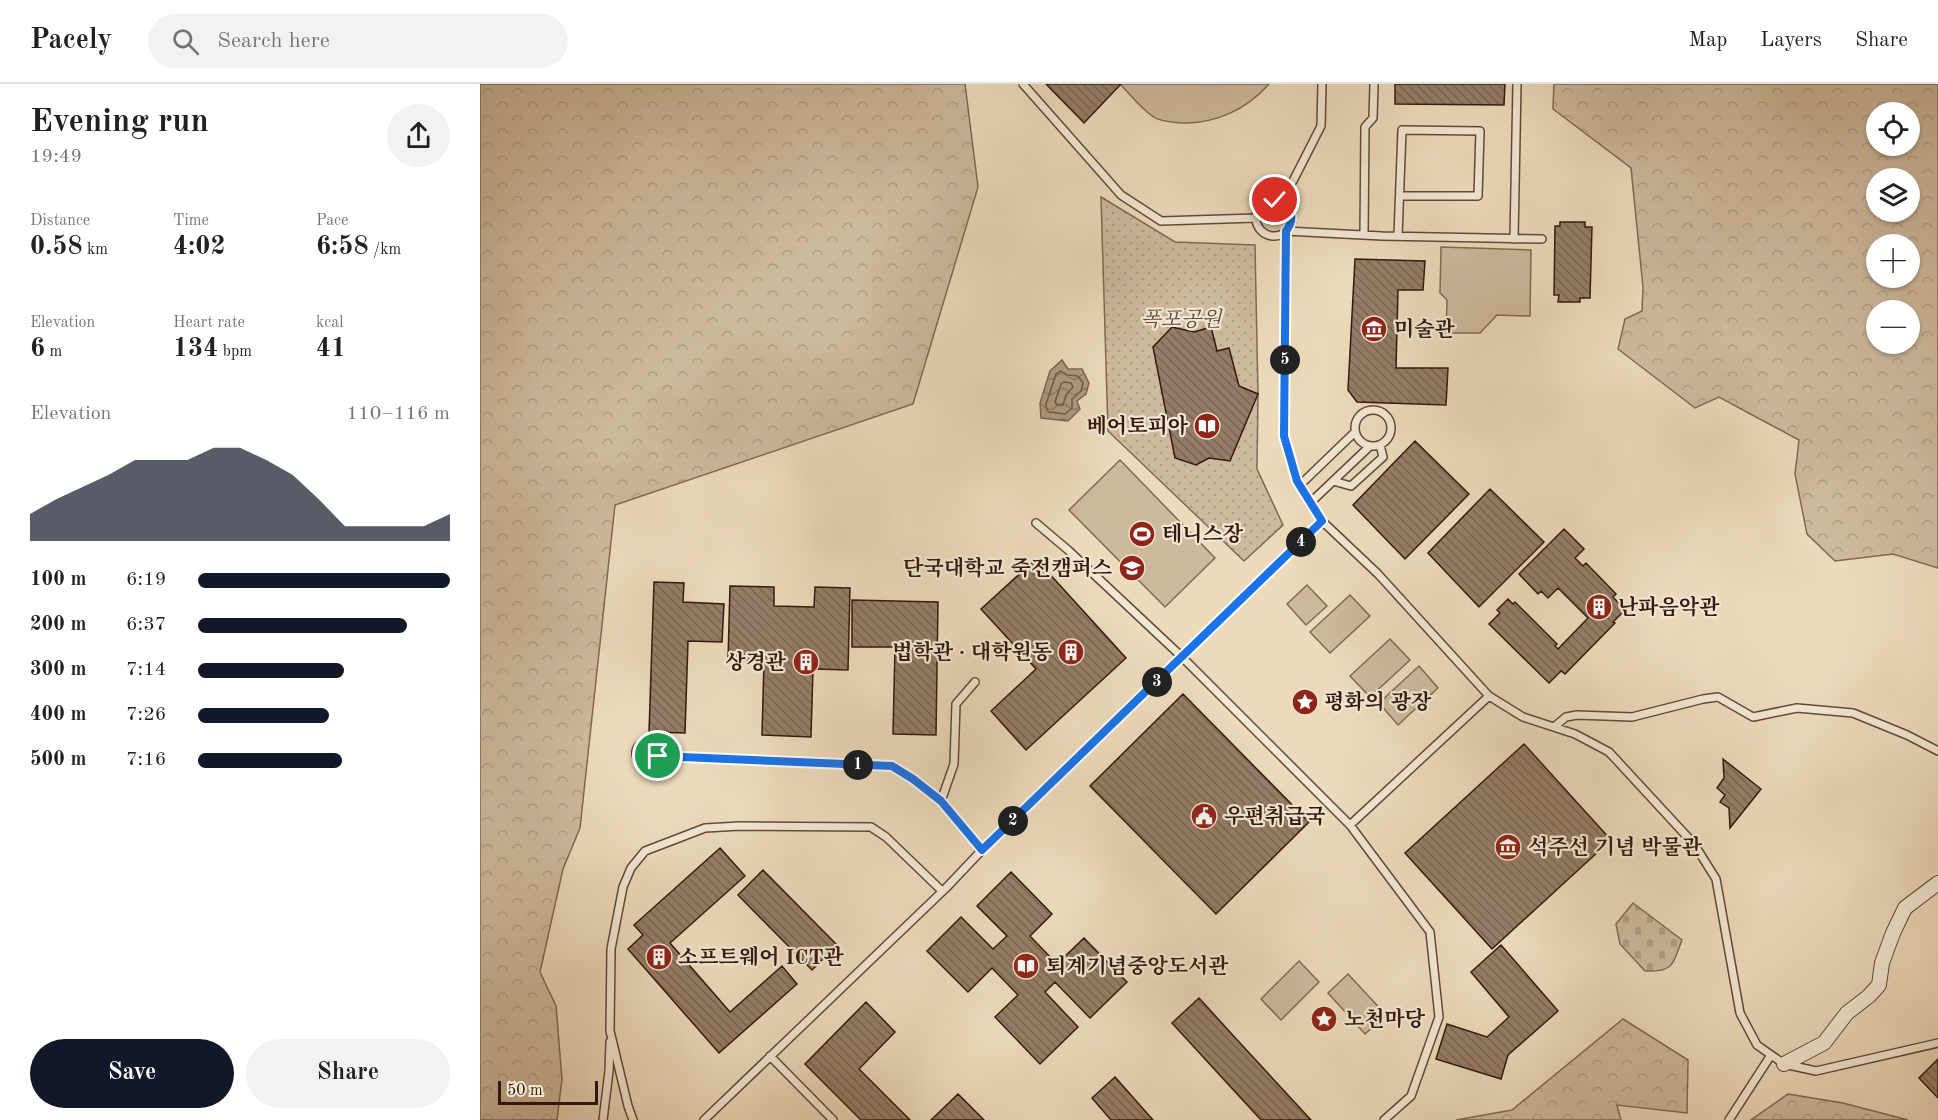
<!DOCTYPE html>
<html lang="en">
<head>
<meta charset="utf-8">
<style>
	body { margin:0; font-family:"Old Standard TT","Noto Serif KR",serif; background:#f2f2f2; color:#202124; height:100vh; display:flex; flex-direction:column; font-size:22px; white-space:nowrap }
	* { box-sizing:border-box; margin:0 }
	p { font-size:20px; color:#757577 }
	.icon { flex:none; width:33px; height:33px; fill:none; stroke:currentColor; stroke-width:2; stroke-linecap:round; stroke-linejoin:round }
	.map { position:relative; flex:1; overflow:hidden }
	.drawer { display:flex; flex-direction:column; background:#fff; width:480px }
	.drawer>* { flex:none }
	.tools { position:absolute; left:1386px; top:18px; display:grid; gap:12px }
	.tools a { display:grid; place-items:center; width:54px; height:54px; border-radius:50%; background:#fff; box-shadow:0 2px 4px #0004; font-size:30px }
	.scale { position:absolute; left:18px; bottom:15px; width:100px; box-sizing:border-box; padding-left:6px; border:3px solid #35190d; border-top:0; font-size:16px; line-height:21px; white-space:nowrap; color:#35190d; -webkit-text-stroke:4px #f3e7d3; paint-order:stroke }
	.pin { position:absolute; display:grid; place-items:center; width:51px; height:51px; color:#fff; margin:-26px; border:3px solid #fff; border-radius:50%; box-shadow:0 2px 6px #0007 }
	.km { position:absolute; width:30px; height:30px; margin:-15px; border-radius:50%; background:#222; color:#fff; font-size:16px; line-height:30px; text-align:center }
	.round { display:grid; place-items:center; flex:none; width:63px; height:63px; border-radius:32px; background:#f2f2f2 }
	.head { display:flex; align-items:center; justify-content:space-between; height:102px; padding:0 30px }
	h1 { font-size:33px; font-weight:800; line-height:45px }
	.figures { display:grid; grid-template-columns:repeat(3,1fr); gap:9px; height:102px; padding:6px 30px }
	.figures div { display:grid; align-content:center }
	.figures b { font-size:26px; font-weight:800 }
	.figures small { font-size:16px; font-weight:400 }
	.figures p { font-size:16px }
	.chart { height:168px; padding:12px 30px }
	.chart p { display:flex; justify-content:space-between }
	.chart svg { width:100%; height:108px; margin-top:6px; fill:#111827; opacity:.7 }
	.cta { display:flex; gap:12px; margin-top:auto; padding:12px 30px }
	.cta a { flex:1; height:69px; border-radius:36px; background:#111827; color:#fff; font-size:24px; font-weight:800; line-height:69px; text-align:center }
	.cta a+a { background:#f2f2f2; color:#202124 }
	ul { padding:0 30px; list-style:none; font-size:20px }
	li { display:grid; grid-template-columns:96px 72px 1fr; align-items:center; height:45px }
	li i { height:15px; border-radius:8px; background:#111827 }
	header { display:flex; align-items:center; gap:36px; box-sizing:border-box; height:84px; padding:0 30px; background:#fff; border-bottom:2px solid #e0e0e0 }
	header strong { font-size:28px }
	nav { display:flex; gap:33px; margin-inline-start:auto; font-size:21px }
	.search { width:420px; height:54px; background:#f2f2f2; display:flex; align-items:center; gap:15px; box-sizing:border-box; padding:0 21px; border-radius:33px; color:#757577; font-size:22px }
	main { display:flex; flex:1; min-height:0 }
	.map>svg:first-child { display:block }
</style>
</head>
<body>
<header>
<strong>Pacely</strong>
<div class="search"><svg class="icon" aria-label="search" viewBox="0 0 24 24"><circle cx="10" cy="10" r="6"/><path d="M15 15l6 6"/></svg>Search here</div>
<nav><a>Map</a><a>Layers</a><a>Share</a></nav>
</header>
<main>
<section class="drawer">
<div class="head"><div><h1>Evening run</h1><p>19:49</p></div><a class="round"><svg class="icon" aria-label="share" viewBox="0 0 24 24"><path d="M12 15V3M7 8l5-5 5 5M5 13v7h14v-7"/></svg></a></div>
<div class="figures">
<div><p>Distance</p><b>0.58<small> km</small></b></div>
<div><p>Time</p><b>4:02</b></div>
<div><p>Pace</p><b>6:58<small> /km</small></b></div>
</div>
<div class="figures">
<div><p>Elevation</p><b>6<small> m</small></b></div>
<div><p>Heart rate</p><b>134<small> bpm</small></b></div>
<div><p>kcal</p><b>41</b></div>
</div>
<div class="chart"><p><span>Elevation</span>110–116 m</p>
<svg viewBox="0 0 160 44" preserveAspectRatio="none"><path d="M0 44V33L10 27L20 22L30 17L40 11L50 11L60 11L70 6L80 6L90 11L100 17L110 27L120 38L130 38L140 38L150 38L160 33V44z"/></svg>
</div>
<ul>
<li><b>100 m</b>6:19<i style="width:100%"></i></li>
<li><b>200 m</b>6:37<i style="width:83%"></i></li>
<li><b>300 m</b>7:14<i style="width:58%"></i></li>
<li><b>400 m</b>7:26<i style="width:52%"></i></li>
<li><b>500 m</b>7:16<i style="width:57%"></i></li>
</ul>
<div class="cta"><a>Save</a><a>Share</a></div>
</section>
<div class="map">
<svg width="1458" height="1036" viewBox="0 0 1458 1036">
	<defs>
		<pattern id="green-dots" width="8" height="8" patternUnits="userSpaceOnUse" patternTransform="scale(1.5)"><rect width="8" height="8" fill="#cdb99d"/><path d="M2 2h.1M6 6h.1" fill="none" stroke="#b19e86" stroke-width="1.8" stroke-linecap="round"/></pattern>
		<pattern id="forest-crowns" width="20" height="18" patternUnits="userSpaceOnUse" patternTransform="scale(1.5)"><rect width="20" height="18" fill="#cdb99d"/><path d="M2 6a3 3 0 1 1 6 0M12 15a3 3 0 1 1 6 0" fill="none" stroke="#b19e86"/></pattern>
		<pattern id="cemetery-stones" width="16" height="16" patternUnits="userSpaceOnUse" patternTransform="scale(1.5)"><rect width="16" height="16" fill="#cdb99d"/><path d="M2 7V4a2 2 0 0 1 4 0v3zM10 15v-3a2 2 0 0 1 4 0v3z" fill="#b19e86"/></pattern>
		<pattern id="water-waves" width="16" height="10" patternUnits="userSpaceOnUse" patternTransform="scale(1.5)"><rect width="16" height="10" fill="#ae9880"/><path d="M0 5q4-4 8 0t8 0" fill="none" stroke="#8e7b67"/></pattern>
		<pattern id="building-back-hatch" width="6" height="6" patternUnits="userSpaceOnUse" patternTransform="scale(1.5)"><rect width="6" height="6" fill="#947d67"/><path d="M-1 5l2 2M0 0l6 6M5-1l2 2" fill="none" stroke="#7a6653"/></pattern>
	</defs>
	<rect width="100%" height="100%" fill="#ecdabb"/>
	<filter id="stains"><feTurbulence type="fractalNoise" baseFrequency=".00333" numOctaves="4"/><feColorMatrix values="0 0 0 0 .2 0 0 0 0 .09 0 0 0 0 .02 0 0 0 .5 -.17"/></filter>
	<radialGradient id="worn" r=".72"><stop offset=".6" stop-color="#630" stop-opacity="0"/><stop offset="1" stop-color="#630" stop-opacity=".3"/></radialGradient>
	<path fill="url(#green-dots)" stroke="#816955" stroke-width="1.5" d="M621 113 695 158 775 161 778 310 777 385 803 441 764 477 628 347Z"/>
	<path fill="url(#forest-crowns)" stroke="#816955" stroke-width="1.5" fill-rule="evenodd" d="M0 0H485L498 103 433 320 135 421 100 744 83 785 60 888 76 922 82 995 77 1036H0Z
		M1074 0H1458V484L1413 470 1355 477 1327 450 1315 390 1319 356 1239 313 1215 324 1138 265 1145 235 1162 227 1163 203 1151 84 1073 25ZM1430 28V62H1396V28ZM1430 94V128H1396V94ZM1396 160H1430V194H1396ZM1396 226H1430V260H1396Z
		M1143 935 1208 976 1207 1029 1137 1021 1141 1036H976L1032 1026Z
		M1308 1010 1363 1019 1428 1036H1271Z"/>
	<path fill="url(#cemetery-stones)" stroke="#816955" stroke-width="1.5" d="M1153 819 1202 856C1192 881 1194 888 1165 887L1140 860 1136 840Z"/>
	<path fill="#cdb99d" stroke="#816955" stroke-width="1.5" d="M640 0H789C766 26 735 40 701 39 693 38 681 38 674 33 661 25 651 11 640 0Z
		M961 163 1051 166 1050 232 1017 231 1000 249H966L967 216 960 209Z
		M640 376 735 474 685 523 589 426Z
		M827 501 847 522 826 541 807 520Z
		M870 511 890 532 850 569 830 548Z
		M910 555 930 576 890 613 870 592Z
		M939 582 958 604 918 641 899 619Z
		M819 877 839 898 801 936 781 915Z
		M868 890 906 931 885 950 848 909Z"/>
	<path fill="url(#water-waves)" stroke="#7e6552" stroke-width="1.5" d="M582 276 588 285H602L609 299 606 310 597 317 600 325 588 337 561 334 560 319 570 287Z"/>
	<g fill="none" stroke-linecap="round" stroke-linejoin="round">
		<path stroke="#725846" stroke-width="1.5" d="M581 287 587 291 598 292 603 299 601 307 592 315V324L585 330 569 328 567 326 566 320 576 290Z
			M584 298 591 299 593 303 586 311 583 321H577L575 318 581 300Z"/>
	</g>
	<path fill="url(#building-back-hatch)" stroke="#35190d" stroke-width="1.5" d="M566 0H641L604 39Z
		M915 0H1025L1024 21 915 20Z
		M1080 138H1105V143H1112L1110 214H1100V218H1078L1079 211H1074L1075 142H1080Z
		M875 175 945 177 943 206H918L916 284H968L966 321 877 318 868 306Z
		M692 243 714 248 731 243 737 267 749 264 759 302 778 310 750 377 729 374 716 381 695 374 673 263Z
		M935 357 989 410 925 475 873 421Z
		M1010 405 1064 458 999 523 948 469Z
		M1084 445 1104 465 1095 474 1103 482 1106 479 1136 510 1133 513 1145 526 1133 538 1135 539 1085 590 1081 587 1069 599 1009 540 1020 529 1017 526 1028 515 1033 520 1035 518 1077 560 1075 562 1078 565 1108 534 1078 504 1068 514 1061 507 1058 510 1039 490Z
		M556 475 646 574 546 666 511 627 556 585 501 525Z
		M174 498 204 499 203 518 244 520 242 558 208 557 205 649 169 648Z
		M250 502 294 503V522L334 523 335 503 370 504 368 586 333 585 331 653 282 651 284 577 248 576Z
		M372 516 458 518 456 651 413 650 415 563H372Z
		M703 610 829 738 736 830 610 702Z
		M1044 660 1131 756 1012 865 925 769Z
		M1243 675 1281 705 1250 744 1249 724 1240 718 1245 711 1237 704 1244 694Z
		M240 764 265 792 190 859 250 928 302 882 317 900 239 969 148 865 163 851 154 841Z
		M283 786 357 861 332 886 258 811Z
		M531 788 572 830 550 852 574 877 578 879 604 854 647 898 610 934 575 898 565 908 598 943 560 980 515 933 538 911 512 884 488 908 447 867 481 833 513 865 527 852 497 822Z
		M1021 861 1078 927 1028 971 1021 995 956 975 967 940 1007 953 1029 933 991 888Z
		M719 914 760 959 831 1036H781L692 939Z
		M386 918 415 948 379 985 430 1036H381L325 980Z
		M1458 975V1014L1439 994Z
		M635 993 673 1036H631L612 1014Z
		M478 1010 504 1036H451Z"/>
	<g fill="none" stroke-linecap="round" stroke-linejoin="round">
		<defs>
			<path id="lane" d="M543 0 641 111 681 137 776 134
				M795 116 813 97 841 42 842 0
				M776 134a18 18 0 1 1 36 0a18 18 0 1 1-36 0Z
				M884 151 885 43 893 34 894 0
				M918 152C919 117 921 81 922 46L1000 47 998 112H920
				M1034 155 1037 0
				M1062 155 902 152 806 147 804 352 817 397 842 437 898 490 1009 612 1043 633 1095 650 1129 668 1214 760 1236 795 1260 929 1277 961 1304 980 1336 987 1458 959
				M875 344a18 18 0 1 1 36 0a18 18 0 1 1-36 0Z
				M853 397 871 402 903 373 900 361
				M820 401 875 348
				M831 418 890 362
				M556 439 588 466 702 573 870 741 950 848 959 933 931 1012 904 1036
				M1074 643 1086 633 1097 631 1152 633 1223 615 1238 613 1273 633 1317 624 1373 629 1427 651 1458 667
				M156 669a11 11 0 1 1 22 0a11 11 0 1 1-22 0Z
				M178 672 412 682 433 695 461 717 502 766
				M461 717 474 680 476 620 495 598
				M870 741 1009 612
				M290 972 353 1036
				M123 1036 129 987 130 958
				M153 1036 148 1022 130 947 131 865 143 803 151 784 165 767 225 744 260 742 391 743 406 753 461 806
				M224 1036 466 804 502 766 842 437
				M1249 1036 1291 971"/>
			<path id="street" d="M1304 980 1344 959 1367 929 1389 912 1399 901 1402 879 1413 849 1425 824 1458 799"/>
		</defs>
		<use href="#lane" stroke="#634938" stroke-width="10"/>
		<use href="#street" stroke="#634938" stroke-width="16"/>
		<use href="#lane" stroke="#f3e7d3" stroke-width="7"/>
		<use href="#street" stroke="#f3e7d3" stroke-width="14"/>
	</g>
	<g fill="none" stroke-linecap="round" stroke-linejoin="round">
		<defs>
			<path id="route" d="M178 672 412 682 433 695 461 717 502 766 842 437 817 397 804 352 806 147C816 134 811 120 795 116"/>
		</defs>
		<use href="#route" stroke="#fff" stroke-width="12"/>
		<use href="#route" stroke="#1a73e8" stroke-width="8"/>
	</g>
	<defs>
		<symbol id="museum-disc" viewBox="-11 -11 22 22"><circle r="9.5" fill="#8f2418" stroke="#f3e7d3"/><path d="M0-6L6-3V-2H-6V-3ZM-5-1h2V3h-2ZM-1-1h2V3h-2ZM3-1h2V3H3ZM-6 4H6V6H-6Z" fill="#fff"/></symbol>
		<symbol id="library-disc" viewBox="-11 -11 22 22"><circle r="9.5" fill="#8f2418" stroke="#f3e7d3"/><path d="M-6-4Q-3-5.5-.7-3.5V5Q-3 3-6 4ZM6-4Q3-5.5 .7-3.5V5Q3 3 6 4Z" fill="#fff"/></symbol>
		<symbol id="stadium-disc" viewBox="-11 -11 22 22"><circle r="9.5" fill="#8f2418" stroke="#f3e7d3"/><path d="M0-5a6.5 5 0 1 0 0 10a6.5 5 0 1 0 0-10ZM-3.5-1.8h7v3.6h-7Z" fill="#fff"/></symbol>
		<symbol id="university-disc" viewBox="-11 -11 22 22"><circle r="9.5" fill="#8f2418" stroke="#f3e7d3"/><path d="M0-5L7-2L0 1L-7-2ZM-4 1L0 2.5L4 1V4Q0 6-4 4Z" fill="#fff"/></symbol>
		<symbol id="building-disc" viewBox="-11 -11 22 22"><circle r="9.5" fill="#8f2418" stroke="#f3e7d3"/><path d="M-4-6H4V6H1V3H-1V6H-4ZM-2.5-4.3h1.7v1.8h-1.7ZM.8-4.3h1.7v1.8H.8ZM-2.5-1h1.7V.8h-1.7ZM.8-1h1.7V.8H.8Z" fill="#fff"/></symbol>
		<symbol id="sight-disc" viewBox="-11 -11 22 22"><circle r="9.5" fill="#8f2418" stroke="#f3e7d3"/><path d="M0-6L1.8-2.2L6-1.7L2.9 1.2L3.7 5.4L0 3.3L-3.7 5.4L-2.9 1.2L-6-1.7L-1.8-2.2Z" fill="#fff"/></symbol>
		<symbol id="civic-disc" viewBox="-11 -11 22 22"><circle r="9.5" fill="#8f2418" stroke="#f3e7d3"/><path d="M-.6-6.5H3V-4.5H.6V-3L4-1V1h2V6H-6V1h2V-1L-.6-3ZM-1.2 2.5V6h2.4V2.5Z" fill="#fff"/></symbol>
	</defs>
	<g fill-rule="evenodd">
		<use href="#museum-disc" x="879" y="230" width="30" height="30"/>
		<use href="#library-disc" x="712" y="327" width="30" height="30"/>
		<use href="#stadium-disc" x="647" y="435" width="30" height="30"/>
		<use href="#university-disc" x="637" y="469" width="30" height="30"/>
		<use href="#building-disc" x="1104" y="508" width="30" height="30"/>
		<use href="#building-disc" x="576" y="553" width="30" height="30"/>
		<use href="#building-disc" x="311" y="563" width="30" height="30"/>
		<use href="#sight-disc" x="810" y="603" width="30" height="30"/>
		<use href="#civic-disc" x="709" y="717" width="30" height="30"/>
		<use href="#museum-disc" x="1013" y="748" width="30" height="30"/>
		<use href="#building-disc" x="164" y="858" width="30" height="30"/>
		<use href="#library-disc" x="531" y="867" width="30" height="30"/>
		<use href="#sight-disc" x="829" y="920" width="30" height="30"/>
	</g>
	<g text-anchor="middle" stroke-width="4.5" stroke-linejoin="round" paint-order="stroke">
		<g font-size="21" font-style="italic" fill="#634938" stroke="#f3e7d3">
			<text x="701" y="242">폭포공원</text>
		</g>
		<g font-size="21" font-weight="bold" fill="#35190d" stroke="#f3e7d3" text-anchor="start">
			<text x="914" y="252">미술관</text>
			<text x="708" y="349" text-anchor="end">베어토피아</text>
			<text x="682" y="457">테니스장</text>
			<text x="632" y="491" text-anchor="end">단국대학교 죽전캠퍼스</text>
			<text x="1138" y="530">난파음악관</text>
			<text x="572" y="575" text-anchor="end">법학관 · 대학원동</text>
			<text x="306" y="585" text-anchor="end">상경관</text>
			<text x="844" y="625">평화의 광장</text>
			<text x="744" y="739">우편취급국</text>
			<text x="1048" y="770">석주선 기념 박물관</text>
			<text x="198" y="880">소프트웨어 ICT관</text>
			<text x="566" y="889">퇴계기념중앙도서관</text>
			<text x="864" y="942">노천마당</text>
		</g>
	</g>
	<rect width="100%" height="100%" filter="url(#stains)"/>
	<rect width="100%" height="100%" fill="url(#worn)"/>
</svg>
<div class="tools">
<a><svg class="icon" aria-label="locate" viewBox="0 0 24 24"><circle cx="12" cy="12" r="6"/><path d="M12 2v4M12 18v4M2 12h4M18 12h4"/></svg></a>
<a><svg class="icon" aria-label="layers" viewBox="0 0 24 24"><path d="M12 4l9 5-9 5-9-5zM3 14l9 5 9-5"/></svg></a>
<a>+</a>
<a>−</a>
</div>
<div class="scale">50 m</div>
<div class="pin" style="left:178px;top:672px;background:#1e9e55"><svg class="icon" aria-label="arrive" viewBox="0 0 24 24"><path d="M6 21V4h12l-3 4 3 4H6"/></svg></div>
<div class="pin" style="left:795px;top:116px;background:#d93025"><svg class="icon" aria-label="check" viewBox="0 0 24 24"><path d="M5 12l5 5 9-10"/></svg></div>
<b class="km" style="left:378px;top:681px">1</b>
<b class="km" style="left:533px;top:737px">2</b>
<b class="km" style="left:677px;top:598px">3</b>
<b class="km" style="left:821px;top:458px">4</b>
<b class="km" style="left:805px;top:276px">5</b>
</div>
</main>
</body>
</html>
